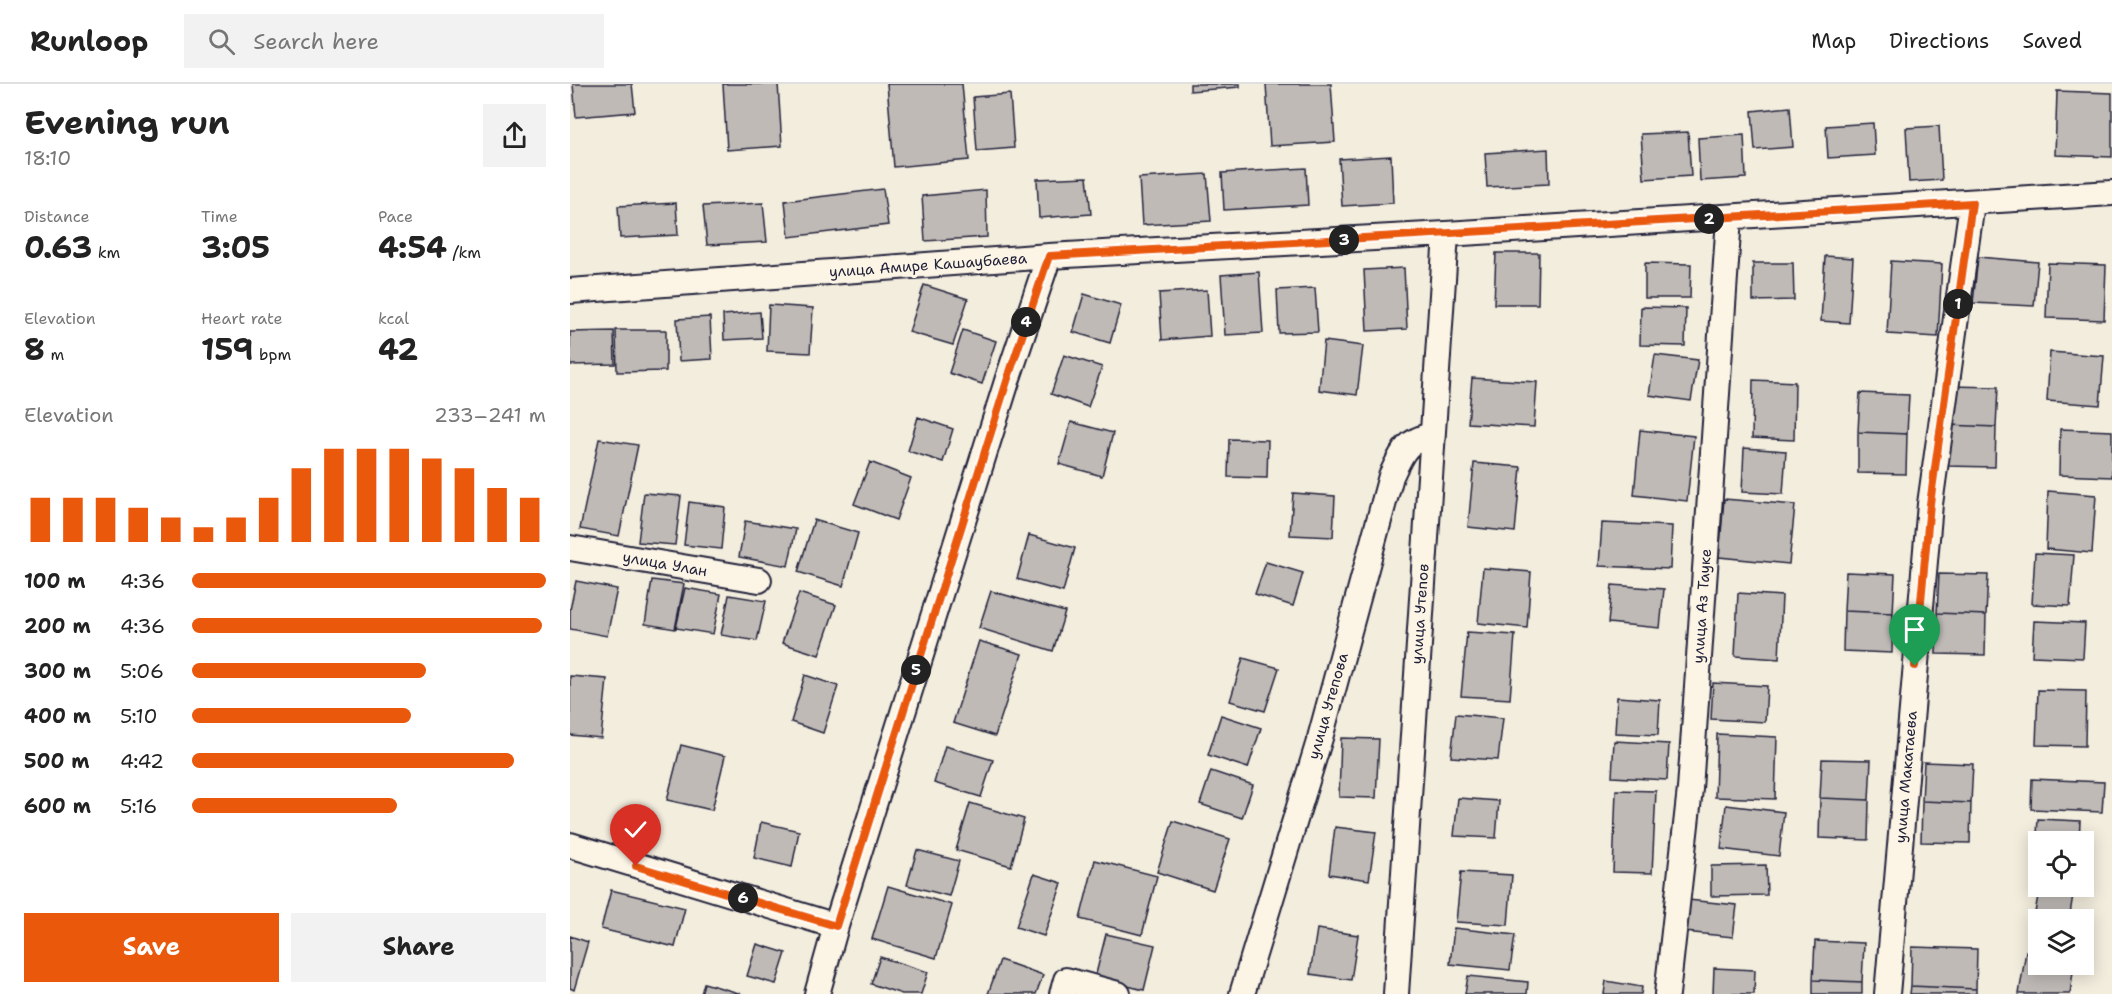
<!DOCTYPE html>
<html lang="en">
<head>
<meta charset="utf-8">
<style>
	body { margin:0; font-family:"Shantell Sans",sans-serif; background:#f2f2f2; color:#222; height:100vh; display:flex; flex-direction:column; font-size:22px; white-space:nowrap }
	* { box-sizing:border-box; margin:0 }
	p { font-size:20px; color:#767676 }
	.icon { flex:none; width:33px; height:33px; fill:none; stroke:currentColor; stroke-width:2; stroke-linecap:round; stroke-linejoin:round }
	.map { position:relative; flex:1; overflow:hidden }
	.details { display:flex; flex-direction:column; background:#fff; width:570px }
	.details>* { flex:none }
	.fabs { position:absolute; left:1458px; top:747px; display:grid; gap:12px }
	.fabs a { display:grid; place-items:center; width:66px; height:66px; border-radius:0px; background:#fff; box-shadow:0 3px 15px #0003; font-size:30px }
	.pin { position:absolute; display:grid; place-items:center; width:51px; height:51px; color:#fff; margin:-62px -26px; border-radius:50% 50% 50% 0; rotate:-45deg; box-shadow:0 0 6px #0007 }
	.pin .icon { rotate:45deg }
	.km { position:absolute; width:30px; height:30px; margin:-15px; border-radius:50%; background:#222; color:#fff; font-size:16px; line-height:30px; text-align:center }
	.round { display:grid; place-items:center; flex:none; width:63px; height:63px; border-radius:0px; background:#f2f2f2 }
	.head { display:flex; align-items:center; justify-content:space-between; height:102px; padding:0 24px }
	h1 { font-size:33px; font-weight:700; line-height:45px }
	.stats { display:grid; grid-template-columns:repeat(3,1fr); gap:9px; height:102px; padding:6px 24px }
	.stats div { display:grid; align-content:center }
	.stats b { font-size:30px; font-weight:700 }
	.stats small { font-size:16px; font-weight:400 }
	.stats p { font-size:16px }
	.chart { height:168px; padding:12px 24px }
	.chart p { display:flex; justify-content:space-between }
	.chart svg { width:100%; height:108px; margin-top:6px; stroke:#ea580c; stroke-width:6 }
	.cta { display:flex; gap:12px; margin-top:auto; padding:12px 24px }
	.cta a { flex:1; height:69px; border-radius:0px; background:#ea580c; color:#fff; font-size:24px; font-weight:700; line-height:69px; text-align:center }
	.cta a+a { background:#f2f2f2; color:#222 }
	ul { padding:0 24px; list-style:none; font-size:20px }
	li { display:grid; grid-template-columns:96px 72px 1fr; align-items:center; height:45px }
	li i { height:15px; border-radius:8px; background:#ea580c }
	header { display:flex; align-items:center; gap:36px; box-sizing:border-box; height:84px; padding:0 30px; background:#fff; border-bottom:2px solid #e0e0e0 }
	header strong { font-size:28px }
	nav { display:flex; gap:33px; margin-inline-start:auto; font-size:21px }
	.search { width:420px; height:54px; background:#f2f2f2; display:flex; align-items:center; gap:15px; box-sizing:border-box; padding:0 21px; border-radius:0px; color:#767676; font-size:22px }
	main { display:flex; flex:1; min-height:0 }
	.map>svg:first-child { display:block }
</style>
</head>
<body>
<header>
<strong>Runloop</strong>
<div class="search"><svg class="icon" aria-label="search" viewBox="0 0 24 24"><circle cx="10" cy="10" r="6"/><path d="M15 15l6 6"/></svg>Search here</div>
<nav><a>Map</a><a>Directions</a><a>Saved</a></nav>
</header>
<main>
<section class="details">
<div class="head"><div><h1>Evening run</h1><p>18:10</p></div><a class="round"><svg class="icon" aria-label="share" viewBox="0 0 24 24"><path d="M12 15V3M7 8l5-5 5 5M5 13v7h14v-7"/></svg></a></div>
<div class="stats">
<div><p>Distance</p><b>0.63<small> km</small></b></div>
<div><p>Time</p><b>3:05</b></div>
<div><p>Pace</p><b>4:54<small> /km</small></b></div>
</div>
<div class="stats">
<div><p>Elevation</p><b>8<small> m</small></b></div>
<div><p>Heart rate</p><b>159<small> bpm</small></b></div>
<div><p>kcal</p><b>42</b></div>
</div>
<div class="chart"><p><span>Elevation</span>233–241 m</p>
<svg viewBox="0 0 160 44" preserveAspectRatio="none"><path d="M5 44V26M15 44V26M25 44V26M35 44V30M45 44V34M55 44V38M65 44V34M75 44V26M85 44V14M95 44V6M105 44V6M115 44V6M125 44V10M135 44V14M145 44V22M155 44V26"/></svg>
</div>
<ul>
<li><b>100 m</b>4:36<i style="width:100%"></i></li>
<li><b>200 m</b>4:36<i style="width:99%"></i></li>
<li><b>300 m</b>5:06<i style="width:66%"></i></li>
<li><b>400 m</b>5:10<i style="width:62%"></i></li>
<li><b>500 m</b>4:42<i style="width:91%"></i></li>
<li><b>600 m</b>5:16<i style="width:58%"></i></li>
</ul>
<div class="cta"><a>Save</a><a>Share</a></div>
</section>
<div class="map">
<svg width="1542" height="910" viewBox="0 0 1542 910">
	<rect width="100%" height="100%" fill="#f3edde"/>
	<filter id="ink" filterUnits="userSpaceOnUse"><feTurbulence type="fractalNoise" baseFrequency=".0167" numOctaves="2"/><feDisplacementMap in="SourceGraphic" scale="12" xChannelSelector="R" yChannelSelector="G"/><feConvolveMatrix kernelMatrix="1 2 1 2 8 2 1 2 1" color-interpolation-filters="sRGB"/></filter>
	<g filter="url(#ink)">
		<path fill="#bfbab6" stroke="#22223b" stroke-width="1.5" d="M3 0H62L65 28 6 33Z
			M153 0H208L212 62 157 66Z
			M317 0H392L399 76 324 83Z
			M620 0H670V3L620 7Z
			M696 0H761L765 58 700 62Z
			M1487 7 1542 9V73L1485 71Z
			M440 10 444 64 407 67 403 13Z
			M1220 23 1223 63 1185 66 1182 27Z
			M1303 39 1305 71 1258 74 1256 42Z
			M1369 42 1372 96 1339 98 1336 44Z
			M1118 48 1121 92 1074 95 1071 50Z
			M1174 51 1176 94 1130 97 1128 54Z
			M978 65 979 100 917 103 915 69Z
			M821 72 823 119 772 122 769 75Z
			M736 84 738 121 654 126 652 89Z
			M637 90 641 137 572 141 569 94Z
			M517 93 521 130 469 134 467 95Z
			M313 105 318 141 219 153 215 117Z
			M416 106 417 153 355 157 352 112Z
			M106 119 108 151 50 154 48 122Z
			M193 119 197 158 137 161 133 122Z
			M926 169H969L968 220H924Z
			M1255 172 1283 174 1279 239 1251 237Z
			M1408 173 1468 178 1464 222 1403 219Z
			M1321 177 1372 180 1368 253 1317 250Z
			M1075 179 1121 180 1120 214H1075Z
			M1183 179H1223L1224 216 1183 217Z
			M1478 179 1536 181 1534 236 1476 234Z
			M834 184 837 245 797 247 794 186Z
			M689 188 693 249 655 251 651 191Z
			M354 201 398 215 383 261 339 248Z
			M745 204 748 248 709 249 707 206Z
			M637 206 640 252 592 256 589 209Z
			M514 210 551 221 540 259 503 248Z
			M199 221 243 224 240 269 197 267Z
			M1071 223 1116 224 1115 262 1070 261Z
			M190 228 192 254 154 256 153 231Z
			M140 233 142 275 109 277 107 235Z
			M46 246H96V287L47 288Z
			M393 246 426 257 412 300 379 289Z
			M44 247 45 280 0 281V248Z
			M754 257 793 262 787 311 749 306Z
			M1480 268 1534 272 1530 321 1477 317Z
			M494 271 532 283 518 323 481 310Z
			M1085 271 1128 276 1121 317 1079 311Z
			M902 294 967 298 964 343 898 339Z
			M1183 296 1225 298 1224 356 1182 354Z
			M1379 302 1428 303 1426 343 1377 341Z
			M1290 309 1339 311 1337 350 1288 348Z
			M348 333 383 345 373 378 338 367Z
			M501 338 543 349 532 392 489 380Z
			M1377 341 1426 343 1425 383 1376 382Z
			M1490 345 1542 347V393L1489 391Z
			M1070 346 1124 352 1117 417 1064 411Z
			M1288 348 1337 350 1336 390 1288 389Z
			M29 355 68 361 49 452 10 445Z
			M659 355 698 356 697 394 658 393Z
			M1174 364 1216 367 1213 410 1172 408Z
			M300 378 341 394 326 436 284 420Z
			M904 379 951 383 945 448 898 443Z
			M1478 407 1526 411 1522 469 1476 465Z
			M74 409 111 412 105 461 68 458Z
			M723 409 765 412 763 453 720 451Z
			M1154 415 1225 421 1219 480 1149 473Z
			M119 418 155 423 151 465 114 461Z
			M244 436 288 449 273 502 228 488Z
			M175 437 226 445 218 482 169 473Z
			M1032 439 1102 442 1100 485 1029 482Z
			M459 451 505 464 493 508 447 495Z
			M1465 469 1504 471 1500 522 1462 520Z
			M696 478 733 489 723 522 685 510Z
			M913 484 961 488 957 544 908 539Z
			M1276 488 1325 490 1323 529 1274 527Z
			M1369 490 1418 491 1416 531 1367 529Z
			M82 496 114 500 105 545 75 540Z
			M6 497 47 505 37 552 0 545V526Z
			M1042 501 1094 505 1090 544 1038 539Z
			M115 504 151 510 143 550 106 544Z
			M421 507 495 528 483 567 409 544Z
			M229 509 266 521 249 571 212 559Z
			M1168 509 1212 512 1209 575 1165 572Z
			M159 511 196 517 187 557 151 551Z
			M1274 527 1323 529 1322 569 1273 567Z
			M1367 529 1416 531 1415 571 1366 570Z
			M1464 537 1515 539 1513 574 1462 572Z
			M897 548 945 551 940 615 891 612Z
			M409 557 452 570 425 652 383 639Z
			M673 574 709 584 695 627 660 617Z
			M235 591 268 602 253 649 221 638Z
			M0 592 37 595 31 654 0 651Z
			M1143 599 1197 602 1195 638 1141 635Z
			M1468 606 1516 607 1515 662 1466 661Z
			M1047 613 1090 616 1088 651 1045 649Z
			M886 630 933 634 928 676 881 673Z
			M651 631 691 644 678 684 638 671Z
			M1147 650 1207 653 1205 715 1145 713Z
			M771 654 809 655 806 714 769 713Z
			M1044 657 1099 660 1097 696 1042 693Z
			M111 661 155 672 142 726 97 716Z
			M375 662 423 676 411 713 364 699Z
			M1252 675 1301 676 1299 716 1250 714Z
			M1354 678 1403 680 1401 719 1352 717Z
			M641 687 683 701 672 734 630 720Z
			M1462 695 1534 698 1532 728 1461 725Z
			M1046 706 1086 707 1082 789 1043 788Z
			M888 714 929 717 926 754 884 752Z
			M1250 714 1299 716 1298 756 1249 754Z
			M1352 717 1401 719 1400 759 1351 758Z
			M400 719 454 735 441 782 386 766Z
			M1156 721 1214 728 1209 772 1151 765Z
			M1468 735 1510 737 1509 758H1468V766H1466Z
			M603 737 660 755 643 806 587 788Z
			M191 738 229 747 222 783 184 774Z
			M765 743 806 748 799 796 759 790Z
			M347 766 389 777 379 812 337 801Z
			M525 776 587 792 572 851 510 835Z
			M1196 781 1197 811 1141 812V782Z
			M891 788 942 791 938 841 886 838Z
			M464 790 492 799 474 852 446 843Z
			M318 802 382 821 366 874 302 855Z
			M41 806 115 824 105 863 31 845Z
			M1469 806 1503 811 1499 836H1468V841L1463 840Z
			M1118 816 1167 821 1163 853 1115 848Z
			M884 844 945 851 940 886 880 880Z
			M747 845 788 851 781 896 740 890Z
			M536 850 585 861 574 906 525 894Z
			M0 852 18 858 4 906 0 904Z
			M1245 857 1294 859 1292 898 1243 896Z
			M187 860 216 869 206 900 177 892Z
			M1342 863 1407 865 1406 905 1341 902Z
			M1456 867 1468 869V880H1504L1500 910H1449Z
			M310 873 358 888 351 910H332L301 900Z
			M430 876 473 891 466 910H418Z
			M1144 884 1185 886 1184 910H1143Z
			M898 892 958 898 957 910H895Z
			M1243 896 1292 898V910H1243Z
			M1036 897 1072 903 1071 910H1034Z
			M134 899 172 910H131Z
			M1341 902 1406 905V910H1340Z"/>
		<g fill="none" stroke-linecap="round" stroke-linejoin="round">
			<defs>
				<path id="street" d="M0 207 479 172 876 150 1542 109
					M0 464 189 496
					M0 761 266 842
					M247 910 266 842 438 294 479 172
					M492 910 496 896 548 910
					M672 910 750 654 821 392C832 369 835 357 862 351
					M826 910 876 150
					M1097 910 1120 705 1159 134
					M1317 910 1360 420 1402 119"/>
			</defs>
			<use href="#street" stroke="#22223b" stroke-width="28"/>
			<use href="#street" stroke="#fcf5e5" stroke-width="24"/>
		</g>
	</g>
	<g fill="none" stroke-linecap="round" stroke-linejoin="round" filter="url(#ink)">
		<defs>
			<path id="route" d="M66 782 266 842 438 294 479 172 1402 119 1360 420 1345 582"/>
		</defs>
		<use href="#route" stroke="#fff" stroke-width="12"/>
		<use href="#route" stroke="#ea580c" stroke-width="8"/>
	</g>
	<g text-anchor="middle" stroke-width="6" stroke-linejoin="round" paint-order="stroke">
		<g font-size="15" fill="#22223b" stroke="#fcf5e5">
			<text transform="translate(358 181) rotate(-4)" y="5">улица Амире Кашаубаева</text>
			<text transform="translate(95 480) rotate(10)" y="5">улица Улан</text>
			<text transform="translate(1132 522) rotate(-86)" y="5">улица Аз Тауке</text>
			<text transform="translate(850 530) rotate(-86)" y="5">улица Утепов</text>
			<text transform="translate(758 622) rotate(-74)" y="5">улица Утепова</text>
			<text transform="translate(1336 693) rotate(-85)" y="5">улица Макатаева</text>
		</g>
	</g>
</svg>
<div class="fabs">
<a><svg class="icon" aria-label="locate" viewBox="0 0 24 24"><circle cx="12" cy="12" r="6"/><path d="M12 2v4M12 18v4M2 12h4M18 12h4"/></svg></a>
<a><svg class="icon" aria-label="layers" viewBox="0 0 24 24"><path d="M12 4l9 5-9 5-9-5zM3 14l9 5 9-5"/></svg></a>
</div>
<div class="pin" style="left:1345px;top:582px;background:#1e9e55"><svg class="icon" aria-label="arrive" viewBox="0 0 24 24"><path d="M6 21V4h12l-3 4 3 4H6"/></svg></div>
<div class="pin" style="left:66px;top:782px;background:#d93025"><svg class="icon" aria-label="check" viewBox="0 0 24 24"><path d="M5 12l5 5 9-10"/></svg></div>
<b class="km" style="left:1388px;top:220px">1</b>
<b class="km" style="left:1139px;top:135px">2</b>
<b class="km" style="left:774px;top:156px">3</b>
<b class="km" style="left:456px;top:238px">4</b>
<b class="km" style="left:346px;top:586px">5</b>
<b class="km" style="left:173px;top:814px">6</b>
</div>
</main>
</body>
</html>
